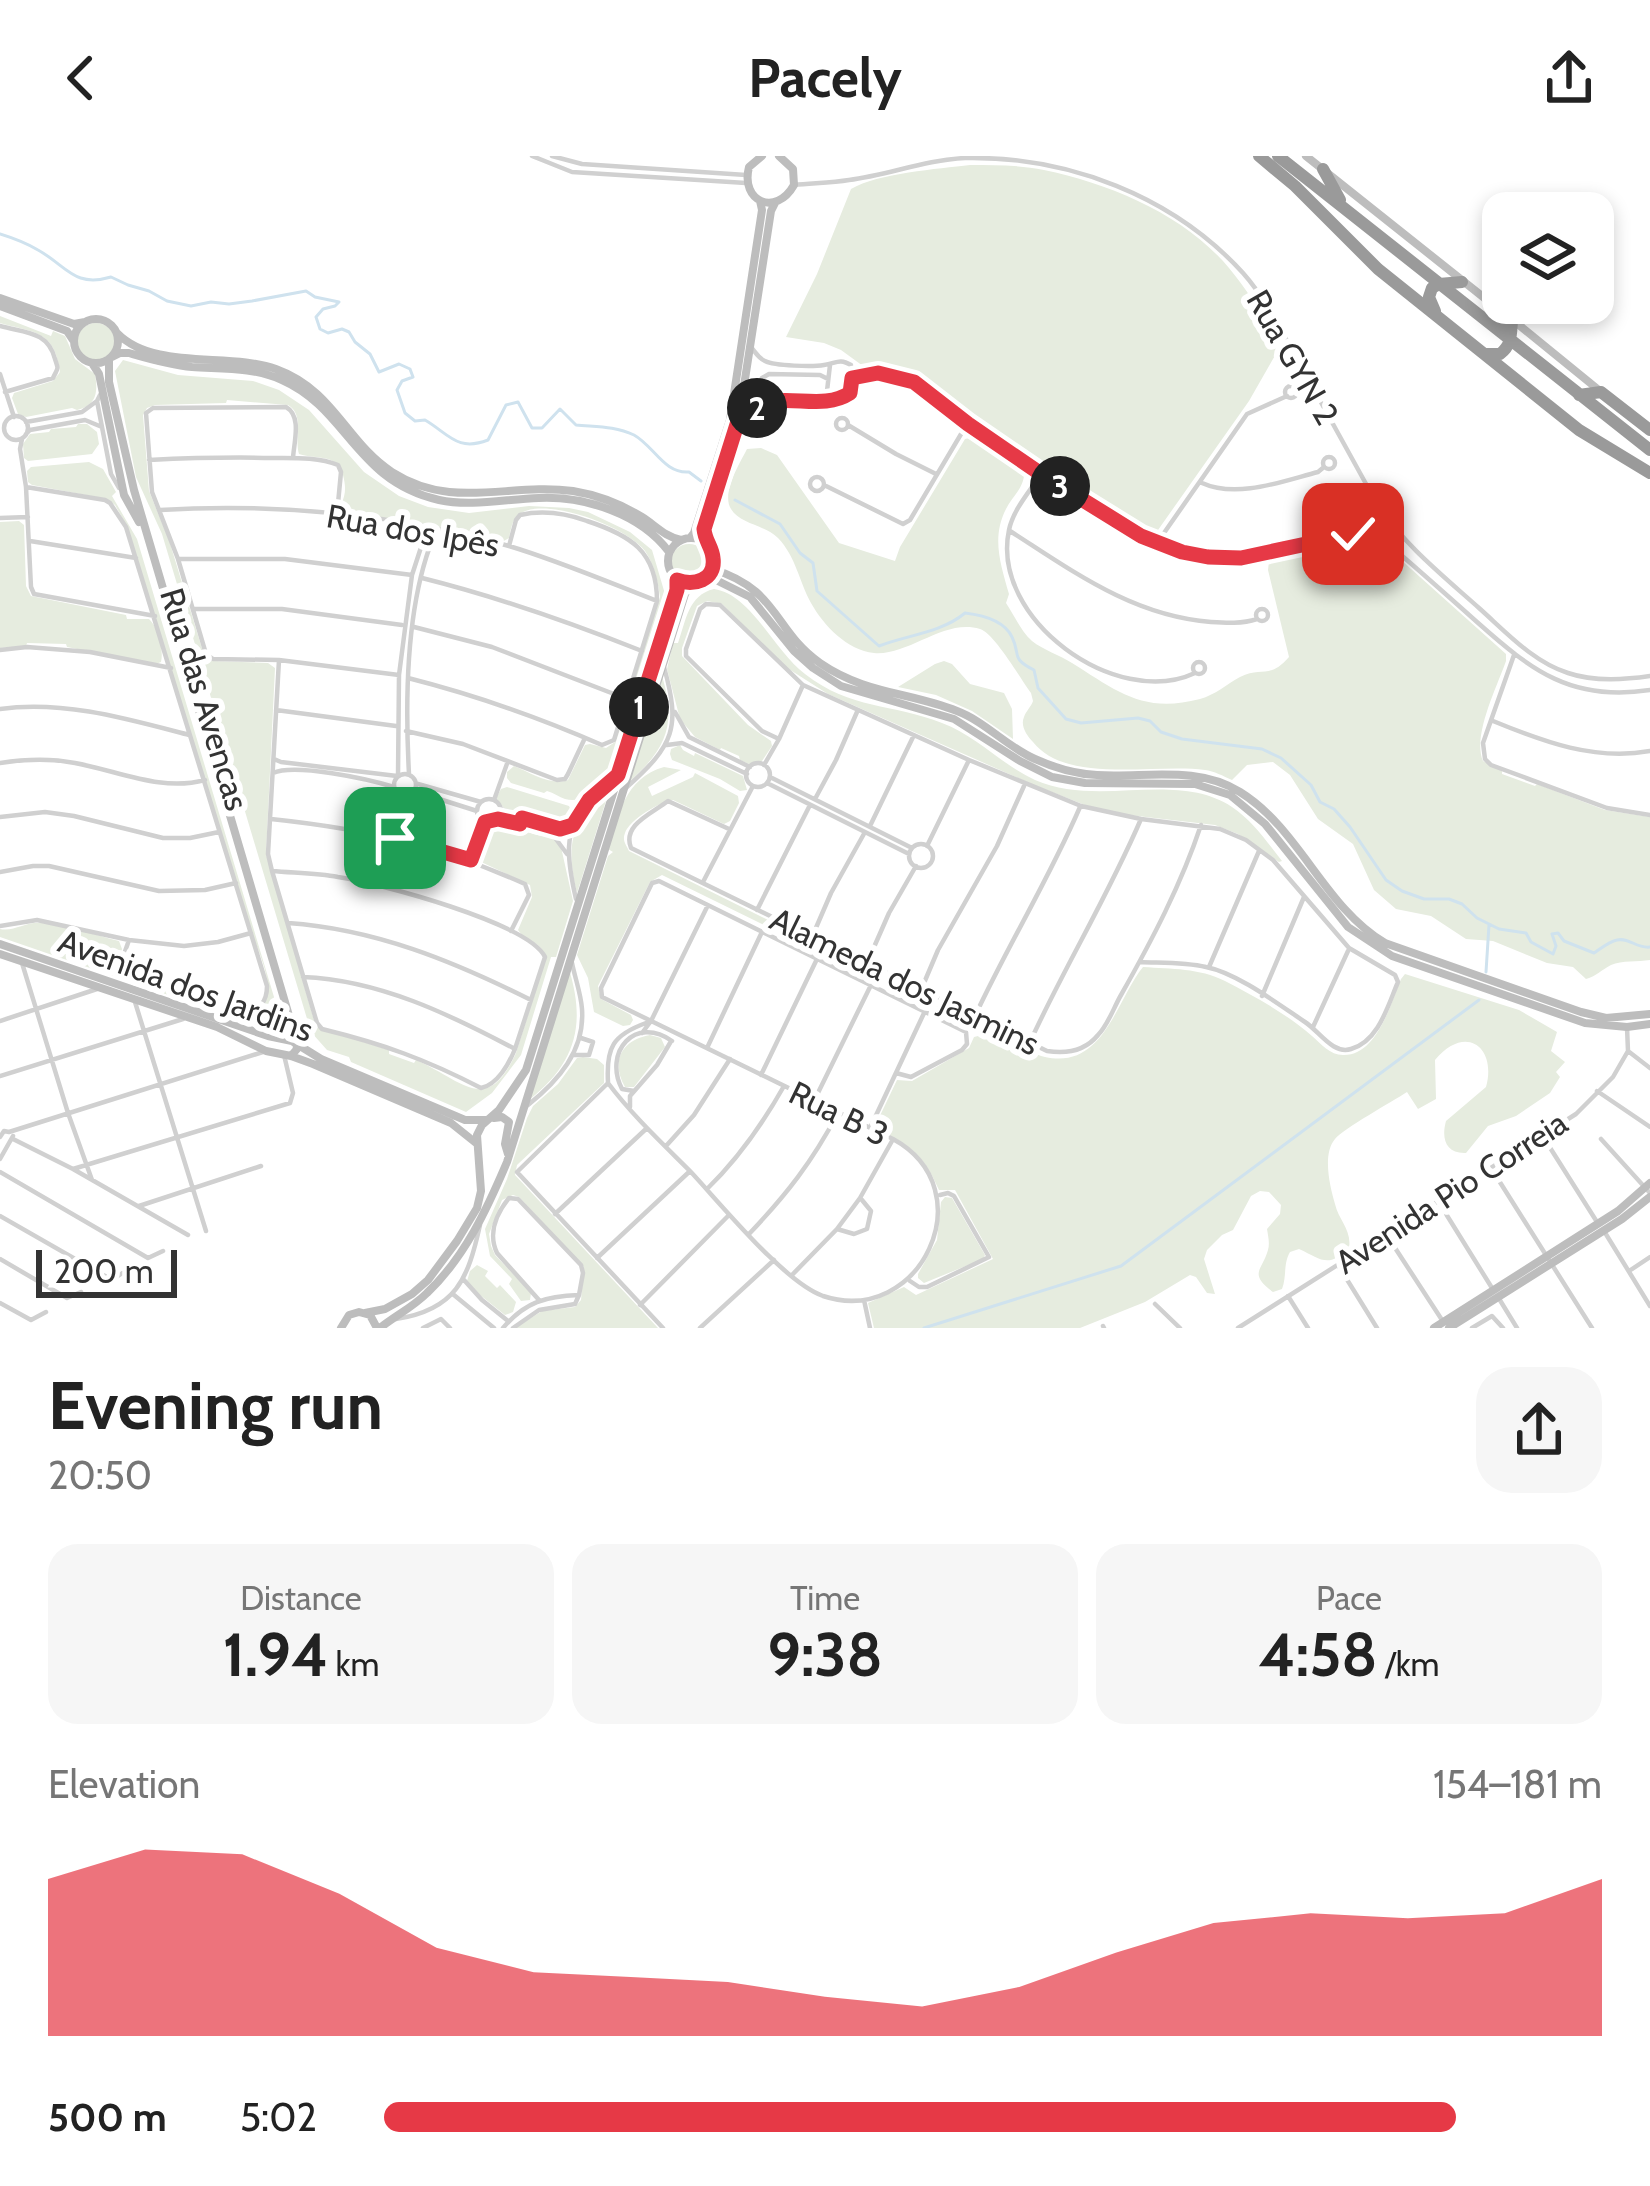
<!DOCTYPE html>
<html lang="en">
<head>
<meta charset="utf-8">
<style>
	body { margin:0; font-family:Cabin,sans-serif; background:#f6f6f6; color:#222; height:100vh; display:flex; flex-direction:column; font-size:45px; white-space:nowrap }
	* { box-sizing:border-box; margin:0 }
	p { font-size:39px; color:#767676 }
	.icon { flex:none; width:66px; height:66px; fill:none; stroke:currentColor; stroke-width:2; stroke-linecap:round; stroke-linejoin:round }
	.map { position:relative; height:1172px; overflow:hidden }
	.panel { display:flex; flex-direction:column; background:#fff; flex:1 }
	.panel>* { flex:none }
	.controls { position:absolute; left:1482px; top:36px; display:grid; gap:24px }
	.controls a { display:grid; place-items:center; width:132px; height:132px; border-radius:24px; background:#fff; box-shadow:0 6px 18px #0003; font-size:60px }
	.scale { position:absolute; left:36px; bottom:30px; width:141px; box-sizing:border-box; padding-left:12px; border:6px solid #333; border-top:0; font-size:33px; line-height:42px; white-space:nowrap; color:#333; -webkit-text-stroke:9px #fff; paint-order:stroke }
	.pin { position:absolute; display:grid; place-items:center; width:102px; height:102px; color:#fff; margin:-51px; border-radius:24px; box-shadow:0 6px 18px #0006 }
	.km { position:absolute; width:60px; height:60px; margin:-30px; border-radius:50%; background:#222; color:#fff; font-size:33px; line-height:60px; text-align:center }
	.round { display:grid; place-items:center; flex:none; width:126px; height:126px; border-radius:36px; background:#f6f6f6 }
	.summary { display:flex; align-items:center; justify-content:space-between; height:204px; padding:0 48px }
	h1 { font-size:66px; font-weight:800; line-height:90px }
	.figures { display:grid; grid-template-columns:repeat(3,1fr); gap:18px; height:204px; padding:12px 48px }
	.figures div { display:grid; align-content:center; border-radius:30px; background:#f6f6f6; text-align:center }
	.figures b { font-size:60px; font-weight:800 }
	.figures small { font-size:33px; font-weight:400 }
	.figures p { font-size:33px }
	.chart { height:336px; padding:24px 48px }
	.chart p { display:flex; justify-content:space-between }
	.chart svg { width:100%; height:216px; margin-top:12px; fill:#e63946; opacity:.7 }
	ul { padding:0 48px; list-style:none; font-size:39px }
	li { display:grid; grid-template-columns:192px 144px 1fr; align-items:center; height:90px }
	li i { height:30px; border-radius:15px; background:#e63946 }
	header { display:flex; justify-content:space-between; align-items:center; height:156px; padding:0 48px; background:#fff; font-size:54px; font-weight:800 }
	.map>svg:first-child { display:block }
</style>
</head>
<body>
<header><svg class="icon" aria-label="back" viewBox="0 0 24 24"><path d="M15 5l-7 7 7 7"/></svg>Pacely<svg class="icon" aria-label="share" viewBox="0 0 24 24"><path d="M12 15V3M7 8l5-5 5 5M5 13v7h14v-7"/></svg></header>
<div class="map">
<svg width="1650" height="1172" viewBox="0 0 1650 1172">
	<rect width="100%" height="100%" fill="#fff"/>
	<path fill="#e6ecdf" d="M970 9C995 9 1020 9 1044 14 1111 28 1185 59 1229 112 1249 136 1265 163 1281 189L1249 245 1158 374 1149 375 1132 368 966 260 926 224 898 213 863 210 841 194 824 187 786 181 817 118 851 33C878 17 938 13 970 9Z
		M0 160 51 180 53 175 65 180 75 203 95 218C98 236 97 249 77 254L72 252 26 261 18 258 12 242 14 237 53 225C61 214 61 219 58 206 52 174 27 175 0 167Z
		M77 186a19 19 0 1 1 38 0a19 19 0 1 1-38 0Z
		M123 204 178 219 253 225 279 234 309 254 364 316 399 340 428 351 469 357 529 350 569 352 588 356 630 376 652 394 665 438 617 592 621 593C614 615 594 650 565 643 559 641 554 637 547 635L544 637 511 627 507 622V616L514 610C531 617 551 630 568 624L585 589 590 588 606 592 615 586 660 441C658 426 654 408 645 395 627 371 548 341 521 357 512 362 511 373 509 382L502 386 424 368 345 356 341 349C346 338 346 331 343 319 337 297 318 304 299 298 294 282 305 259 288 249L227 244 226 247 155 249 147 252 143 259 149 335 169 384 204 499 212 505 268 507 275 512 266 698 316 871 389 894V898L414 907 416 904C462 924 487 961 516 897L546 802C542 785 527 787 518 774L532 741 530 729 479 705 476 698 487 670C513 666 529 681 552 681L561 691 573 745 556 801H551L521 899 492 937 466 956 351 906 349 901 327 894 311 876 162 378 136 321 115 215Z
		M78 268H87L97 276 99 288 92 298 28 305 24 302 23 288 30 278 49 276 51 273 76 271Z
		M974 281 1019 313 1024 320C1022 334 1012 341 1006 353 991 382 1001 409 1009 438L1006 447C1014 459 1021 475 1032 485 1043 494 1060 499 1072 507 1117 535 1143 558 1200 543 1215 539 1227 528 1240 521 1262 510 1269 524 1289 501L1268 414 1269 405 1277 401 1332 386 1352 383 1371 385 1401 404 1506 498V505C1497 531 1472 580 1483 605L1502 615V618L1535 630 1537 628 1605 654 1650 661V804C1638 806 1622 804 1611 809 1601 814 1597 820 1586 823L1573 811 1547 807 1493 785 1466 783 1431 760 1396 753 1374 734 1353 688 1318 663 1290 619 1273 606 1247 609 1232 624C1223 620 1214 615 1205 614 1155 607 1067 629 1033 586 1027 580 1020 570 1024 561 1026 555 1031 551 1033 545L1031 537C1020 522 994 477 980 473 944 462 909 500 874 497 847 494 824 470 811 447 799 425 796 401 778 382 765 369 740 368 731 353 721 337 740 307 747 293L761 292 777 299 839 387 895 405 900 391 965 283Z
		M89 306 103 313 116 336 112 340 137 383 274 841 272 846 277 861 281 864 283 871 276 876 0 781V773C15 776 25 765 43 767 69 770 95 779 119 785L122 793 118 809 125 819 242 859 259 855C278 833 260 801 252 777L128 372 115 349 107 343 32 329 28 326 27 315 31 311Z
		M19 365 24 369 26 430 31 440 126 459 127 463H149C158 471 164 494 161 506L156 508 67 491 66 488 27 487 26 490 0 492V366Z
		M671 406a18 18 0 1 1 36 0a18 18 0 1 1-36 0Z
		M714 433C751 438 774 495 805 518 851 554 892 547 942 567 977 580 1002 609 1035 624 1098 652 1176 614 1232 651 1253 665 1267 686 1282 705L1279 706 1238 678 1215 669 1120 658 1090 651 1034 629 828 538 784 510 722 448 707 445 697 450 682 492V500L748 569 771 585 772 590 762 605 749 608 740 604 739 600 721 592 720 594 695 581 680 563 667 513 673 487H678C686 465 688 439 714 433Z
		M944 505 952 508 970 528 1004 537 1012 553 1013 583 972 555 936 539 898 531 935 508Z
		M662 520C677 569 666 593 629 626Z
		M680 589 683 594 694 600 695 597 743 620 747 634 740 635 720 623 672 604 670 598 671 593Z
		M664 611 681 614 648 631 652 640 693 621 695 617 738 640 739 647 730 665 724 668 673 644C661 645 629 664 625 677 622 685 626 688 629 695L990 874 992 881C1012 880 1026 897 1045 901 1104 914 1116 844 1143 811 1172 813 1199 812 1225 825 1254 840 1287 858 1312 880 1321 888 1330 899 1343 899 1377 900 1391 847 1401 823L1405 818 1519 854 1557 876 1551 895 1565 906 1556 916 1560 921 1550 937 1516 960 1488 970 1466 997C1446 998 1441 983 1446 965L1486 931C1497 892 1466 867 1435 904L1436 943 1418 953 1407 936C1392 946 1344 972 1335 983 1322 998 1330 1031 1335 1048 1339 1065 1352 1074 1349 1092 1328 1113 1321 1103 1299 1093L1290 1096C1283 1108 1287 1120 1282 1133L1273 1136C1248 1117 1262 1115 1268 1094 1270 1087 1268 1080 1267 1073L1280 1058 1281 1049 1269 1036 1260 1035 1251 1040 1233 1074 1222 1079 1207 1094 1204 1103 1215 1138 1207 1137 1196 1121 1190 1119 1145 1146 1080 1172H874L868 1147 904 1131 916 1139 993 1103 955 1034H939C924 1000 912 990 879 974L876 968 897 924 912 925 969 892 974 881 986 878 662 719 650 726 598 830 601 843 631 859 633 864 630 869 623 870 594 856 588 822 577 799 608 700 613 696 608 693C618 659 625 622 664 611Z
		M611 629 577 737C565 688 571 663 611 629Z
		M507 631 569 650 573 659 570 667 559 670 504 652 496 642 501 633Z
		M569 813C586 869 576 907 529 944Z
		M650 879 661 882 665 891 634 931H625C610 905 622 884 650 879Z
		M583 901 597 903 604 909V927L517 1009 515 1019 658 1172H515L542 1155 575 1151 581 1144 584 1111 519 1041 513 1039 502 1044 489 1078 491 1090 495 1099 531 1137 530 1144 521 1145 509 1128 512 1123 490 1100 485 1073 507 1023 527 962 533 950 558 928 577 902Z
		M945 1041 952 1042 985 1099 983 1103 924 1127 918 1122V1118L937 1084 941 1046Z
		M477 1109 488 1115 485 1120 497 1132 500 1129 516 1146 513 1156 505 1159 470 1131 467 1125 470 1115Z"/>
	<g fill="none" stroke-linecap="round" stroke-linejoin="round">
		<path stroke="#cfe2ee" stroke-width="3" d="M0 78C13 82 26 87 38 94 67 110 74 132 111 121L128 129 149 135 167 145 191 150 211 146 229 148 252 145 306 135 315 141 339 146 335 150 323 153 316 161 320 173 328 177 342 173 349 176 355 186 370 198 379 216 399 208 410 213 413 221 402 225 397 234 405 257 415 265 425 264C449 278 457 296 488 284L506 249 518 246 532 272H542L560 253 576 269C596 271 615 270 634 279 654 290 664 318 689 316L701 325
			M735 344 780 368 800 397 813 407 817 435 879 490C907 479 941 477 965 457 982 459 1004 464 1012 481 1021 499 1010 502 1034 514L1038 532 1066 563 1081 567 1138 562 1150 565 1161 576 1182 583 1262 593 1281 602 1311 629 1320 646 1334 653 1350 671 1386 724 1402 735 1424 743H1449L1462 748 1477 762 1499 773 1526 777 1531 786 1553 798 1556 790 1552 778 1558 777 1564 785 1594 797C1600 793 1610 785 1617 784 1629 781 1637 793 1650 791
			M1486 816 1489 769
			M924 1172 1121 1110 1479 844"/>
		<path stroke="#d0d0d0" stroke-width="4.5" d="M532 0 572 16 746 27
			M552 0 582 8 746 19
			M794 29C812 27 831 27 849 24 888 19 925 4 965 2 1068 0 1173 40 1243 117 1267 144 1283 179 1301 210 1326 255 1351 301 1376 346 1403 388 1442 419 1479 452 1506 476 1533 506 1568 517 1594 526 1623 524 1650 520
			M0 170C25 177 48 175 55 203 59 215 58 211 53 222L5 236
			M751 191C756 197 758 202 765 205 775 210 813 211 824 209 837 207 839 202 851 209L850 237 843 242 835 243 827 235 830 209
			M852 213C873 220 895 216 916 227 935 238 950 255 967 268 1022 309 1083 344 1141 380 1173 394 1205 404 1240 402 1291 400 1348 361 1393 392 1421 416 1449 441 1477 466 1532 515 1572 546 1650 534
			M0 218 14 261
			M1285 236a6 6 0 1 1 12 0a6 6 0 1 1-12 0Z
			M100 239 97 245 111 318 119 332
			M771 245 764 243 755 234 762 222 769 218 820 219 828 223
			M742 260 771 245 817 246 835 243
			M4 272a12 12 0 1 1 24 0a12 12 0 1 1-24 0Z
			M836 268a6 6 0 1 1 12 0a6 6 0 1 1-12 0Z
			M26 266 82 256 97 245
			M848 269 896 298 936 318
			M26 278 30 274 85 264 102 271
			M22 283 20 293 26 331 31 431 34 438 155 460
			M1323 307a6 6 0 1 1 12 0a6 6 0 1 1-12 0Z
			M293 302C294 286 302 260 286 251L153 252 146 257 152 336 178 403 206 498 213 503 279 504 399 519
			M149 304C190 302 231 301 273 302 294 302 319 301 338 309L341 316 337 358
			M1041 318C1030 335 1013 354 1009 374 990 463 1116 554 1195 517
			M810 328a7 7 0 1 1 14 0a7 7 0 1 1-14 0Z
			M1202 327C1237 343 1283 325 1318 316L1324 311
			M824 329 903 368 910 364 967 268
			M26 331 105 344 110 347 126 371 267 830C267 846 260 854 243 856L127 817 122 804 129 784
			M160 354C275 347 397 358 509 390 559 405 608 426 657 445
			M0 362 28 361
			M1010 375C1074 416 1133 460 1211 466 1226 467 1242 468 1257 463
			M30 385 136 402
			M1157 387 1247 258 1287 240
			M179 403H285L412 419
			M422 422C498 441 569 466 642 495
			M1256 459a6 6 0 1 1 12 0a6 6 0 1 1-12 0Z
			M193 453H282L402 469
			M414 471 492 491 627 543
			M0 494 27 491 90 496 171 512
			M1514 499 1483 587 1485 603 1491 609 1607 652 1650 659
			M1193 512a6 6 0 1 1 12 0a6 6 0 1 1-12 0Z
			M408 522C475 539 538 561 602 589L614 584 657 445C657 395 630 379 587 365 565 357 543 354 520 359L516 364 509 390
			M0 553C63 544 128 563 189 579
			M276 554 396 570
			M675 556 689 581 750 611
			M1493 565C1544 586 1595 605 1650 595
			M406 575 463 588 557 624 565 623 568 618 584 584
			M779 583 762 575 686 500V493L700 453 706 448 720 449 803 529 969 604 1081 650 1141 663 1220 673 1246 684 1273 704 1349 792 1395 819 1398 826C1388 849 1379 885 1351 893 1333 899 1319 875 1305 866 1278 848 1237 817 1206 811 1185 806 1161 807 1140 806
			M667 589 682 587 747 618
			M274 603 281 606 397 620
			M0 607C25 603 50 602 75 607 119 615 161 636 205 624
			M746 619a12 12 0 1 1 24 0a12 12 0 1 1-24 0Z
			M764 609 779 583 803 529
			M273 617C295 607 368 623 394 631
			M394 629a11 11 0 1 1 22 0a11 11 0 1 1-22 0Z
			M409 618C405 545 406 443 436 375
			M398 620 399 519 412 419 425 379 423 371
			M770 621 912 692
			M767 627 909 698
			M418 628 481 646
			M627 631C674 589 681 572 664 511
			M414 635 477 655
			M815 643 836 604 857 556
			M477 655a12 12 0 1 1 24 0a12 12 0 1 1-24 0Z
			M494 644 508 605
			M501 653 555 672 564 673 573 669
			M0 661 45 656 74 660 163 682H190L219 676
			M271 663C365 673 438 689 525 728L529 739 511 775
			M498 663 553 679 567 698
			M870 670 914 579
			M729 673 668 645C651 658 622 669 631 692L1047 895C1066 898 1085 895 1098 879 1108 869 1114 851 1121 839 1152 784 1181 729 1201 669
			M909 700a12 12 0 1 1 24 0a12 12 0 1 1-24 0Z
			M927 690 969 604
			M471 704 486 666
			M272 715C294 717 317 717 338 721 378 727 529 767 545 801L515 893C509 908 497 929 481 932 425 903 383 888 322 873L317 867 272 715 268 698 279 504
			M0 716 33 710H49L159 735 205 734 236 727
			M703 726 753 630
			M576 743C568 708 561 673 589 644 597 635 609 627 618 619
			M757 754 810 649
			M288 767C375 773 453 805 531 844
			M0 770 37 764 129 784 184 790 218 786 251 777
			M812 781 831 737 865 676
			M22 807 68 957 92 1024
			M867 807 889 757 916 710
			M1209 811 1259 695
			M303 821C379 824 449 858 515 893
			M921 834 938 794 997 690 1024 630
			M1262 840 1304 741
			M135 846 206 1075
			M975 860C1008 789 1049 723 1080 651
			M0 865 97 833
			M1313 871 1348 795
			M642 877 651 865 708 749
			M1030 886C1065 810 1108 740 1141 663
			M707 892 761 778
			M1628 895 1650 912
			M573 899H589L593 886 581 882
			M761 919 816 805
			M0 920 183 863
			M608 926C606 891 613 879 646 867
			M608 927C632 959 662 987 690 1015 721 1048 784 1126 823 1140 920 1172 986 1034 893 983L602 841 601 832 652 727 659 725 966 876 967 888 962 894 911 921 896 917
			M608 927 517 1016 663 1172
			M634 935 622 933C603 896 635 859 672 885
			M1597 935 1650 971
			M814 945 870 831
			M528 949C558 925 585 895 582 853 581 838 575 822 572 807
			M630 951V940L657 909 670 887
			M871 970 925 855
			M1542 979 1597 1066
			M0 981 4 975 9 976 266 895
			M13 983 73 1013 188 1079
			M1601 983 1650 1037
			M666 990 694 959 730 903
			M0 1003 13 980
			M1491 1012 1592 1172
			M73 1013 290 947 293 937 284 899
			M0 1016 148 1102 163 1095
			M707 1033C739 1002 762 969 784 930
			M1438 1045 1492 1132
			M139 1050 261 1010
			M555 1058 647 972
			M0 1060 112 1124 124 1116
			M837 1073 854 1078 867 1073 871 1055 862 1044
			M1604 1075 1650 1150
			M749 1078C787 1038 812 1006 838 957
			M1386 1078 1442 1164
			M597 1102 689 1016
			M0 1103 67 1142 81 1136
			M1338 1109 1377 1172
			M1629 1115 1650 1101
			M792 1119 837 1073 860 1042 892 985
			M464 1124 482 1144 508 1165
			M910 1125 919 1131H927L989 1101 954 1040 948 1037 940 1039
			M454 1139 494 1172
			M1288 1140 1308 1172
			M1498 1141 1517 1172
			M539 1144 497 1097C488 1078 496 1058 509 1042L518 1043 581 1109 583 1117 579 1139
			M864 1144 870 1172
			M0 1147 31 1164 46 1156
			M1155 1148 1180 1172
			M640 1149 729 1059
			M396 1163C456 1154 468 1123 480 1069
			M1103 1170 1104 1172
			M423 1172 441 1163 450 1172
			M503 1172C525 1146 546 1140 579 1139
			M513 1172 539 1154 575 1148 579 1139
			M700 1172 774 1104
			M1238 1172 1576 958 1613 921 1628 895 1627 871
			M1472 1172 1492 1160 1503 1172"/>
		<path stroke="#bdbdbd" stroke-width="8" d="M762 0 749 11C740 46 776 61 794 29L793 13 779 0
			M1306 0 1502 156
			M0 142 74 168 85 166
			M0 150 67 175 73 184
			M74 185a22 22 0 1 1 44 0a22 22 0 1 1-44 0Z
			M1514 165 1600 235
			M117 177C154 215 229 196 276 213 334 234 346 286 392 316 453 355 509 326 573 335 597 339 621 348 642 361 655 369 665 381 681 384
			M112 201 120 197H129C150 203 170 209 192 211 223 213 253 211 282 224 348 253 355 325 439 344 471 351 506 343 539 342 585 340 641 358 669 396
			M109 203V226L134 334 295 880 297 893 291 900
			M92 207 99 218 124 339 139 366
			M690 382 694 377 730 264 762 54 760 45
			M668 405a23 23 0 1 1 46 0a23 23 0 1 1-46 0Z
			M707 389 704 373 739 262 771 55 775 47
			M712 413C779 433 773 474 820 507 865 538 909 536 957 555 986 566 1007 591 1035 603 1055 612 1075 618 1097 619 1145 622 1197 609 1240 636 1300 673 1324 751 1385 787L1581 856 1606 862 1650 858
			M708 420 750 441 794 495 813 512 841 530 954 563 1020 605 1052 621 1085 627 1195 628 1230 639 1265 668 1348 771 1392 800 1585 867 1627 871 1650 868
			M0 788 268 880 292 885 321 903 465 964H487
			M0 798 217 871 266 895 291 900 313 908 451 967 476 987
			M494 962 502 961 509 966 505 988 508 998
			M365 1157 385 1153 412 1138 428 1124 457 1085 477 1052 481 1035 477 979 482 969 499 954 526 914 677 434V424
			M341 1172 349 1159 359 1156 370 1159 377 1172
			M380 1172C395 1160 413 1151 427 1137 465 1101 487 1053 507 1006L685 438 692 428
			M1434 1172 1618 1055 1650 1027
			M1449 1172 1622 1063 1650 1041"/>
		<path stroke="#9a9a9a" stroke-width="12" d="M1259 0 1295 30 1378 113 1579 274 1650 317
			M1278 0 1650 294
			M1323 13 1340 44
			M1435 155 1429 141 1432 132 1439 128 1462 126
			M1499 155 1502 177
			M1484 198H1500C1512 189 1511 178 1512 164
			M1579 239 1601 236 1650 274"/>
	</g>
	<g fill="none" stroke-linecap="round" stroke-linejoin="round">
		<defs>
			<path id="route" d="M395 682 471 704 485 666 498 663 520 668 522 662 560 673 573 669 589 644 618 619 677 434V424C693 430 716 425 713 402 712 391 705 385 704 373L739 262C749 256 762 247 774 245 800 242 827 252 850 237L852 222 878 217 914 226 968 268 1041 318 1141 380 1182 396 1208 401 1241 402 1353 378"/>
		</defs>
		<use href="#route" stroke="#fff" stroke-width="24"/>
		<use href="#route" stroke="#e63946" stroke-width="15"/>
	</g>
	<g text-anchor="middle" stroke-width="12" stroke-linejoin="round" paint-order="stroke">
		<g font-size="33" fill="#333" stroke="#fff">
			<text transform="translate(1293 201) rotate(60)" y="12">Rua GYN 2</text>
			<text transform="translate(413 374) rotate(10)" y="12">Rua dos Ipês</text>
			<text transform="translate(205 543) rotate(73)" y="12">Rua das Avencas</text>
			<text transform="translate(905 825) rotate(26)" y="12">Alameda dos Jasmins</text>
			<text transform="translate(186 829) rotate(20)" y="12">Avenida dos Jardins</text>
			<text transform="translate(839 957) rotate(26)" y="12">Rua B 3</text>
			<text transform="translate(1451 1036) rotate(-33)" y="12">Avenida Pio Correia</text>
		</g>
	</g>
</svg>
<div class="controls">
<a><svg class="icon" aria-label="layers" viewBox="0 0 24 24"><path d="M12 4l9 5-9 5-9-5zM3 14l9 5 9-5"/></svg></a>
</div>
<div class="scale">200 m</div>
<div class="pin" style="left:395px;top:682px;background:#1e9e55"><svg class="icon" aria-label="arrive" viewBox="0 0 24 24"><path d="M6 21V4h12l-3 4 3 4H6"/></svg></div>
<div class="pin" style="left:1353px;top:378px;background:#d93025"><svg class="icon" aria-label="check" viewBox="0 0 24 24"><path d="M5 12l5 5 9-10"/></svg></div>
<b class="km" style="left:639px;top:551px">1</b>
<b class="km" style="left:757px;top:252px">2</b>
<b class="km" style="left:1060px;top:330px">3</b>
</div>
<section class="panel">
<div class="summary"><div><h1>Evening run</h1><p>20:50</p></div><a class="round"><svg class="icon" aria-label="share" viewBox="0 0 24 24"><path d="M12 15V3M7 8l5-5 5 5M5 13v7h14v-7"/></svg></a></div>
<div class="figures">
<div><p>Distance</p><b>1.94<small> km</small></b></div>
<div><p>Time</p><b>9:38</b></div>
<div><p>Pace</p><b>4:58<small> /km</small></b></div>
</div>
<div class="chart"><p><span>Elevation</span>154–181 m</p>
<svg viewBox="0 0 160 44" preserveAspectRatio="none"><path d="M0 44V12L10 6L20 7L30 15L40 26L50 31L60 32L70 33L80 36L90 38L100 34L110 27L120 21L130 19L140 20L150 19L160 12V44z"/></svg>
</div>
<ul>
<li><b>500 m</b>5:02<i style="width:88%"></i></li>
</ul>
</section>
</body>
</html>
